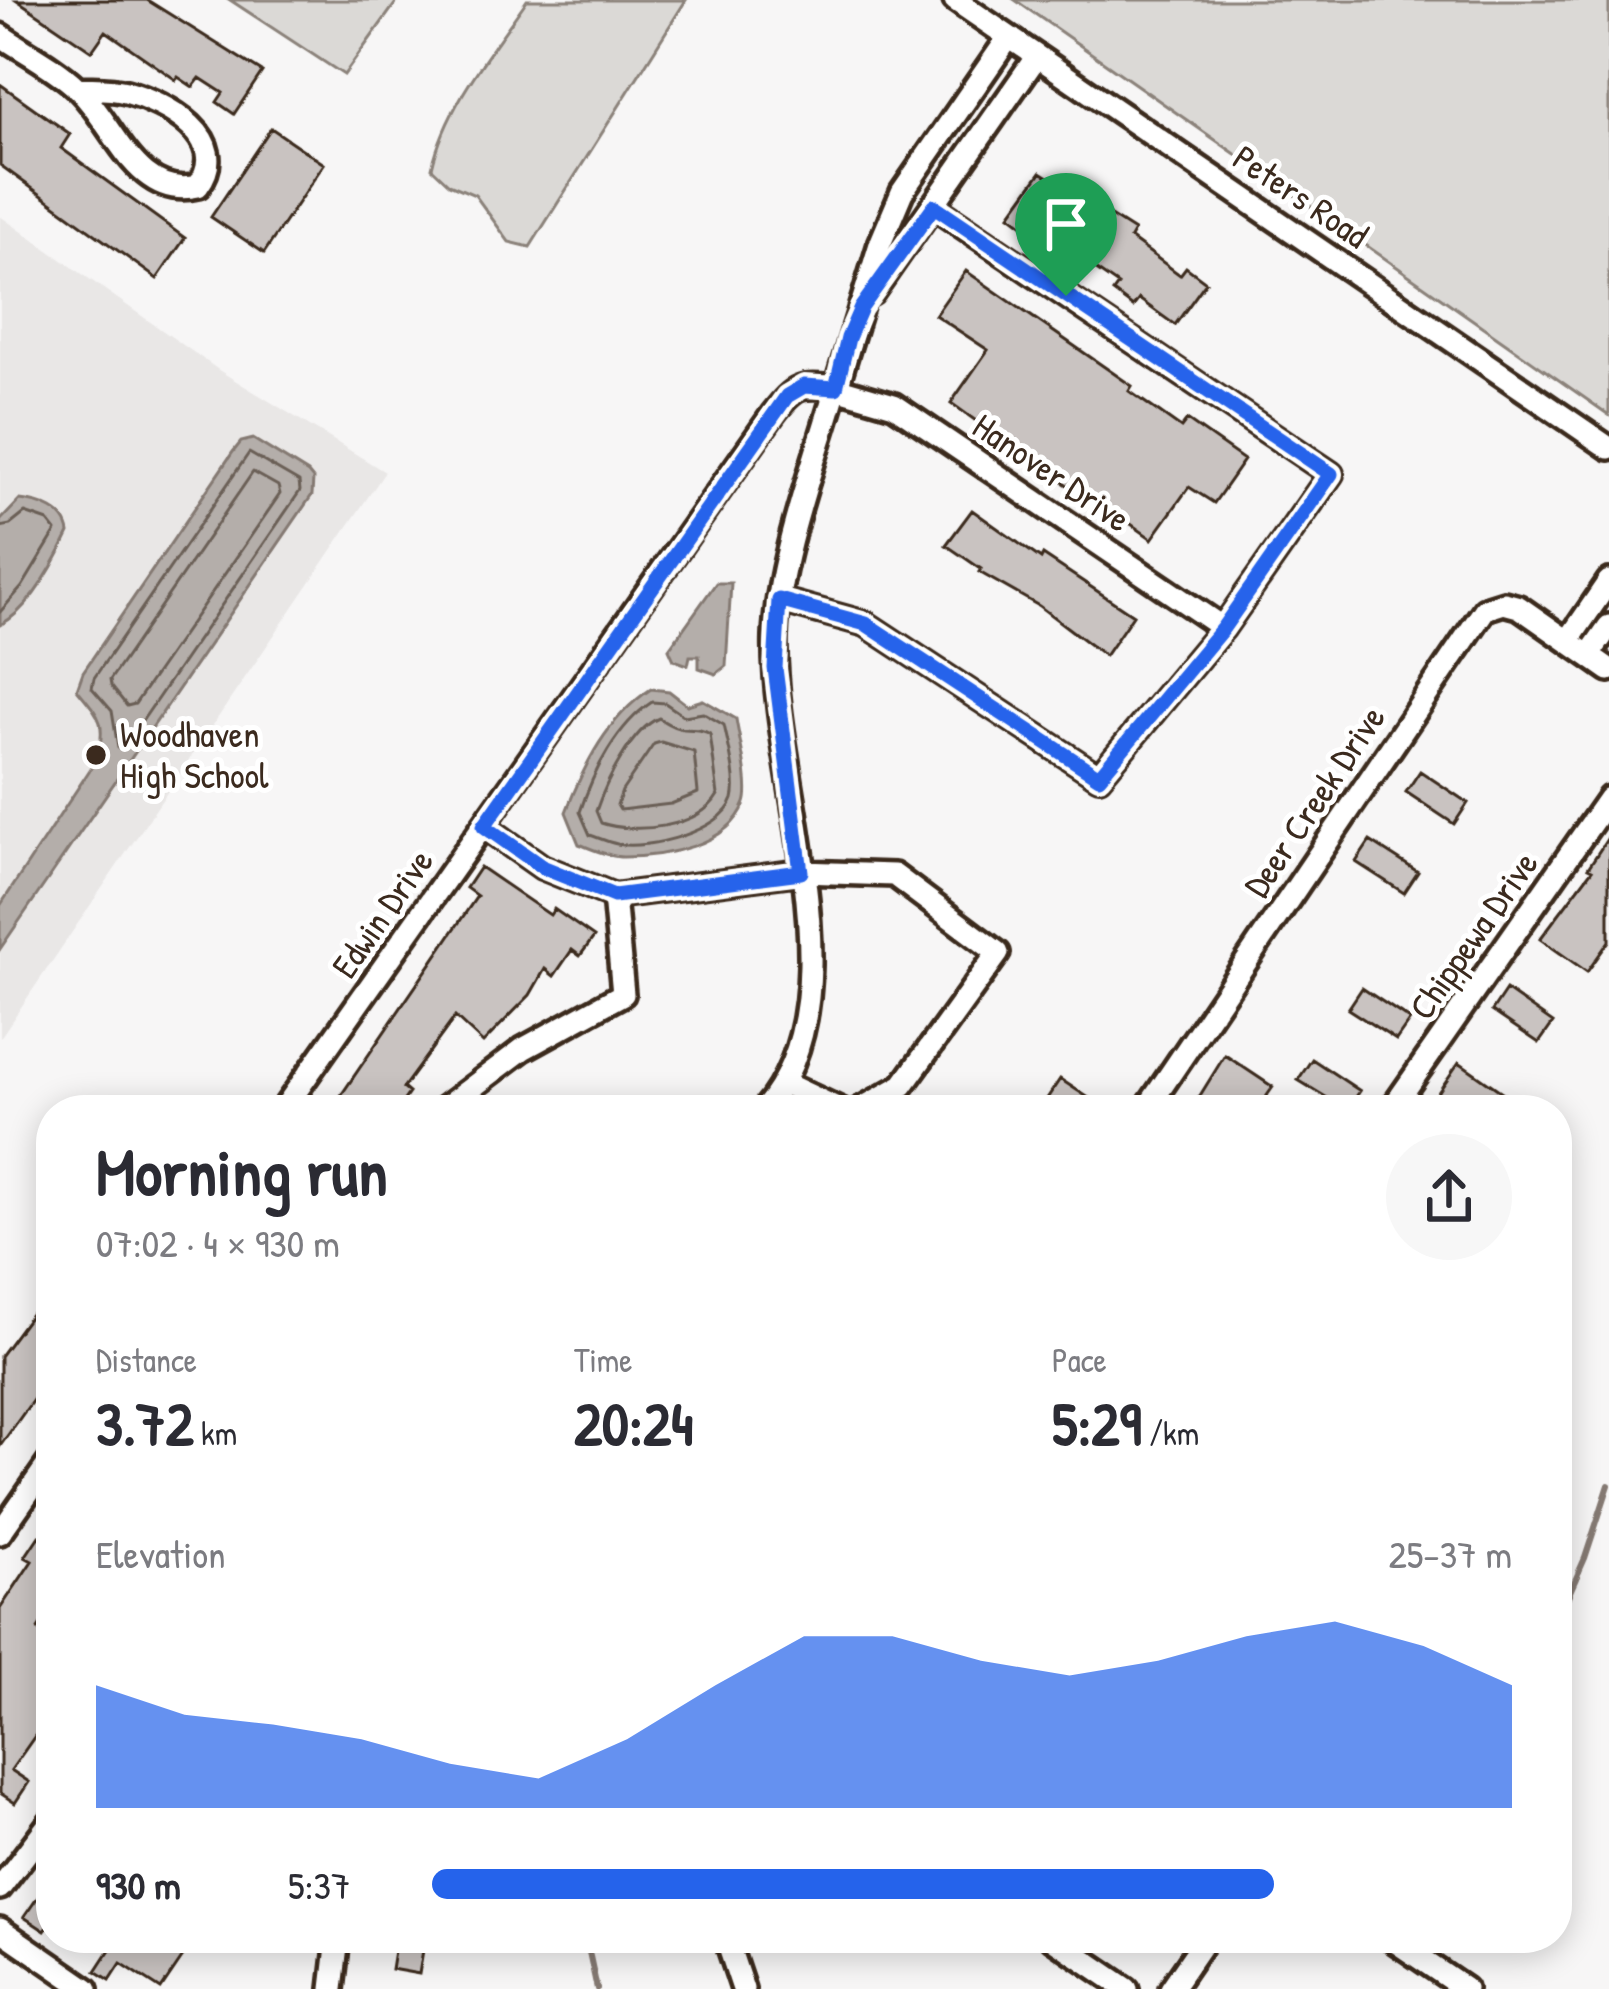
<!DOCTYPE html>
<html lang="en">
<head>
<meta charset="utf-8">
<style>
	body { margin:0; font-family:"Patrick Hand",sans-serif; background:#f7f7f7; color:#2b2b33; height:100vh; display:flex; flex-direction:column; font-size:45px; white-space:nowrap }
	* { box-sizing:border-box; margin:0 }
	p { font-size:39px; color:#7c7c81 }
	.icon { flex:none; width:66px; height:66px; fill:none; stroke:currentColor; stroke-width:2; stroke-linecap:round; stroke-linejoin:round }
	.map { position:relative; flex:1; overflow:hidden }
	.panel { position:absolute; left:36px; top:1095px; width:1536px; height:858px; display:flex; flex-direction:column; background:#fff; border-radius:48px; box-shadow:0 6px 30px #0003 }
	.panel>* { flex:none }
	.pin { position:absolute; display:grid; place-items:center; width:102px; height:102px; color:#fff; margin:-123px -51px; border-radius:50% 50% 50% 0; rotate:-45deg; box-shadow:0 0 12px #0007 }
	.pin .icon { rotate:45deg }
	.round { display:grid; place-items:center; flex:none; width:126px; height:126px; border-radius:63px; background:#f7f7f7 }
	.head { display:flex; align-items:center; justify-content:space-between; height:204px; padding:0 60px }
	h1 { font-size:66px; font-weight:700; line-height:90px }
	.metrics { display:grid; grid-template-columns:repeat(3,1fr); gap:18px; height:204px; padding:12px 60px }
	.metrics div { display:grid; align-content:center }
	.metrics b { font-size:60px; font-weight:700 }
	.metrics small { font-size:33px; font-weight:400 }
	.metrics p { font-size:33px }
	.chart { height:336px; padding:24px 60px }
	.chart p { display:flex; justify-content:space-between }
	.chart svg { width:100%; height:216px; margin-top:12px; fill:#2563eb; opacity:.7 }
	ul { padding:0 60px; list-style:none; font-size:39px }
	li { display:grid; grid-template-columns:192px 144px 1fr; align-items:center; height:90px }
	li i { height:30px; border-radius:15px; background:#2563eb }
	.map>svg:first-child { display:block }
</style>
</head>
<body>
<div class="map">
<svg width="1609" height="1989" viewBox="0 0 1609 1989">
	<rect width="100%" height="100%" fill="#f7f6f6"/>
	<filter id="ink" filterUnits="userSpaceOnUse"><feTurbulence type="fractalNoise" baseFrequency=".00833" numOctaves="2"/><feDisplacementMap in="SourceGraphic" scale="24" xChannelSelector="R" yChannelSelector="G"/><feConvolveMatrix kernelMatrix="1 2 1 2 8 2 1 2 1" color-interpolation-filters="sRGB"/></filter>
	<g filter="url(#ink)">
		<path fill="#e9e7e6" d="M0 216 220 371 385 472 0 1038Z"/>
		<path fill="#dbd9d6" stroke="#8b827a" stroke-width="3" d="M230 0H398L344 75Z
			M527 0H686L530 247 509 242 475 195 449 184 432 168C446 106 491 52 527 0Z
			M1015 0H1609V415Z"/>
		<path fill="#b4aeaa" stroke="#847972" stroke-width="3" d="M253 439 308 473 313 479 312 495 0 949V906L97 759C107 722 100 717 77 689L83 672 233 452 241 442Z
			M20 500C41 502 66 511 69 533 55 563 30 610 0 625V521Z
			M716 583H731L726 666 716 674 699 668V656H690L688 665 674 660 669 649Z
			M651 689 669 691 687 705 703 700 736 719C739 739 751 786 745 803 729 846 664 857 623 857 609 857 592 849 579 844L566 812C584 765 608 717 651 689Z"/>
		<g fill="none" stroke-linecap="round" stroke-linejoin="round">
			<path stroke="#6b5f56" stroke-width="3" d="M249 453 299 482 300 491 125 746 118 748 112 711 92 688 94 678Z
				M253 472 278 486 280 494 135 704 127 706 111 686 110 680Z
				M0 527 10 525 25 513 48 521 56 531 22 587 0 612
				M652 702 665 703 684 716 703 713 724 725C728 744 738 781 733 799 722 832 647 850 617 844 608 842 599 838 590 835L580 812C593 772 617 725 652 702Z
				M659 718C685 737 694 724 710 734L718 795C698 829 634 834 601 823L596 811C605 784 632 729 659 718Z
				M661 742 694 752 698 793 671 804 620 810 617 805 622 791 654 744Z"/>
			<path stroke="#847972" stroke-width="6" d="M1557 1621 1585 1558 1609 1485
				M586 1938 597 1989"/>
		</g>
		<path fill="#c9c3c1" stroke="#3b2a1e" stroke-width="3" d="M17 0H147L262 72 234 114 217 102 223 93 200 78 193 87 178 77 176 80 106 31 92 51Z
			M0 84 70 134 61 148 185 238 157 279 0 165Z
			M271 128 324 164 264 253 211 217Z
			M1041 172 1134 231 1130 238 1180 275 1186 267 1206 282 1175 325 1139 299 1133 307 1113 292 1118 285 1033 226 1030 230 1010 215Z
			M966 271 1132 386 1129 391 1181 428 1187 420 1244 460 1214 503 1189 487 1152 539 1080 488 1078 492 1057 478 1060 473 1011 439 1008 444 951 403 988 350 935 315Z
			M972 510 1041 559 1043 555 1133 615 1105 656 1039 606 979 572 981 569 946 545Z
			M1420 771 1468 803 1454 824 1406 792Z
			M1609 836V941L1587 972 1540 939 1592 870 1588 868Z
			M1370 841 1418 872 1404 893 1356 862Z
			M480 867 550 915 554 909 594 937 580 956 572 950 554 976 545 969 530 995 483 1043 455 1017 403 1088 409 1093 397 1110H331L477 896 466 888Z
			M1362 988 1410 1020 1396 1040 1348 1009Z
			M1506 990 1553 1023 1539 1043 1492 1011Z
			M1225 1055 1273 1087 1257 1110H1191Z
			M1312 1059 1360 1091 1347 1110 1298 1080Z
			M1459 1062 1506 1095 1496 1110H1426Z
			M1060 1079 1107 1110H1061L1046 1100Z
			M37 1306 51 1315V1398L40 1390 0 1446V1356Z
			M39 1536 51 1544V1609L38 1629 51 1638V1727L44 1723 11 1770 29 1782 15 1803 0 1793V1609L32 1561 25 1557Z
			M51 1878V1922L45 1931 24 1917Z
			M96 1938H159L184 1955 161 1989 121 1963 110 1980 96 1971 111 1948Z
			M396 1938H425L419 1974 391 1969Z"/>
		<g fill="none" stroke-linecap="round" stroke-linejoin="round">
			<defs>
				<path id="minor" d="M955 0 1609 448
					M0 35C25 52 55 67 77 88 114 122 136 201 198 186 233 139 167 103 126 92 111 88 94 89 78 88
					M872 293 1037 56
					M779 600 866 624 1099 777 1223 628 1331 474 934 207
					M1568 641 1609 581
					M1589 655 1609 626
					M484 826 542 867 614 896 801 872 894 875 998 953 903 1085 859 1110
					M786 1084 841 1110
					M283 1110 773 414C796 384 800 385 836 388L880 244 902 192 1009 37
					M442 1110 523 1049 623 994 614 896
					M764 1110C863 995 771 776 775 637 777 563 815 461 836 388L894 405 1223 628
					M1146 1110 1485 609 1504 603 1519 607 1609 670
					M1391 1110 1609 798
					M0 1533 51 1460
					M0 1888 51 1821
					M0 1929 87 1989
					M726 1938 743 1989
					M1052 1938 1127 1989
					M1390 1938 1465 1989
					M332 1989 338 1938
					M1171 1989 1206 1938"/>
			</defs>
			<use href="#minor" stroke="#3b2a1e" stroke-width="30"/>
			<use href="#minor" stroke="#fff" stroke-width="21"/>
		</g>
	</g>
	<g fill="none" stroke-linecap="round" stroke-linejoin="round" filter="url(#ink)">
		<defs>
			<path id="route" d="M934 206 1331 474 1223 628 1099 777 866 624 779 600 775 668 801 872 614 896 542 867 484 826 787 396 804 386 836 388 848 338 861 308Z"/>
		</defs>
		<use href="#route" stroke="#fff" stroke-width="24"/>
		<use href="#route" stroke="#2563eb" stroke-width="15"/>
	</g>
	<circle fill="#3b2a1e" stroke="#fff" stroke-width="4.5" cx="96" cy="755" r="12"/>
	<g text-anchor="middle" stroke-width="10" stroke-linejoin="round" paint-order="stroke">
		<g font-size="36" fill="#3b2a1e" stroke="#fff">
			<text transform="translate(1301 196) rotate(34)" y="13">Peters Road</text>
			<text transform="translate(1052 472) rotate(34)" y="13">Hanover Drive</text>
			<text transform="translate(1314 801) rotate(-56)" y="13">Deer Creek Drive</text>
			<text transform="translate(382 913) rotate(-55)" y="13">Edwin Drive</text>
			<text transform="translate(1473 935) rotate(-55)" y="13">Chippewa Drive</text>
		</g>
		<g font-size="36" fill="#3b2a1e" stroke="#fff" text-anchor="start">
			<text x="120" y="747">Woodhaven<tspan x="120" dy="41">High School</tspan></text>
		</g>
	</g>
</svg>
<div class="pin" style="left:1066px;top:296px;background:#1e9e55"><svg class="icon" aria-label="arrive" viewBox="0 0 24 24"><path d="M6 21V4h12l-3 4 3 4H6"/></svg></div>
<section class="panel">
<div class="head"><div><h1>Morning run</h1><p>07:02 · 4 × 930 m</p></div><a class="round"><svg class="icon" aria-label="share" viewBox="0 0 24 24"><path d="M12 15V3M7 8l5-5 5 5M5 13v7h14v-7"/></svg></a></div>
<div class="metrics">
<div><p>Distance</p><b>3.72<small> km</small></b></div>
<div><p>Time</p><b>20:24</b></div>
<div><p>Pace</p><b>5:29<small> /km</small></b></div>
</div>
<div class="chart"><p><span>Elevation</span>25–37 m</p>
<svg viewBox="0 0 160 44" preserveAspectRatio="none"><path d="M0 44V19L10 25L20 27L30 30L40 35L50 38L60 30L70 19L80 9L90 9L100 14L110 17L120 14L130 9L140 6L150 11L160 19V44z"/></svg>
</div>
<ul>
<li><b>930 m</b>5:37<i style="width:78%"></i></li>
</ul>
</section>
</div>
</body>
</html>
